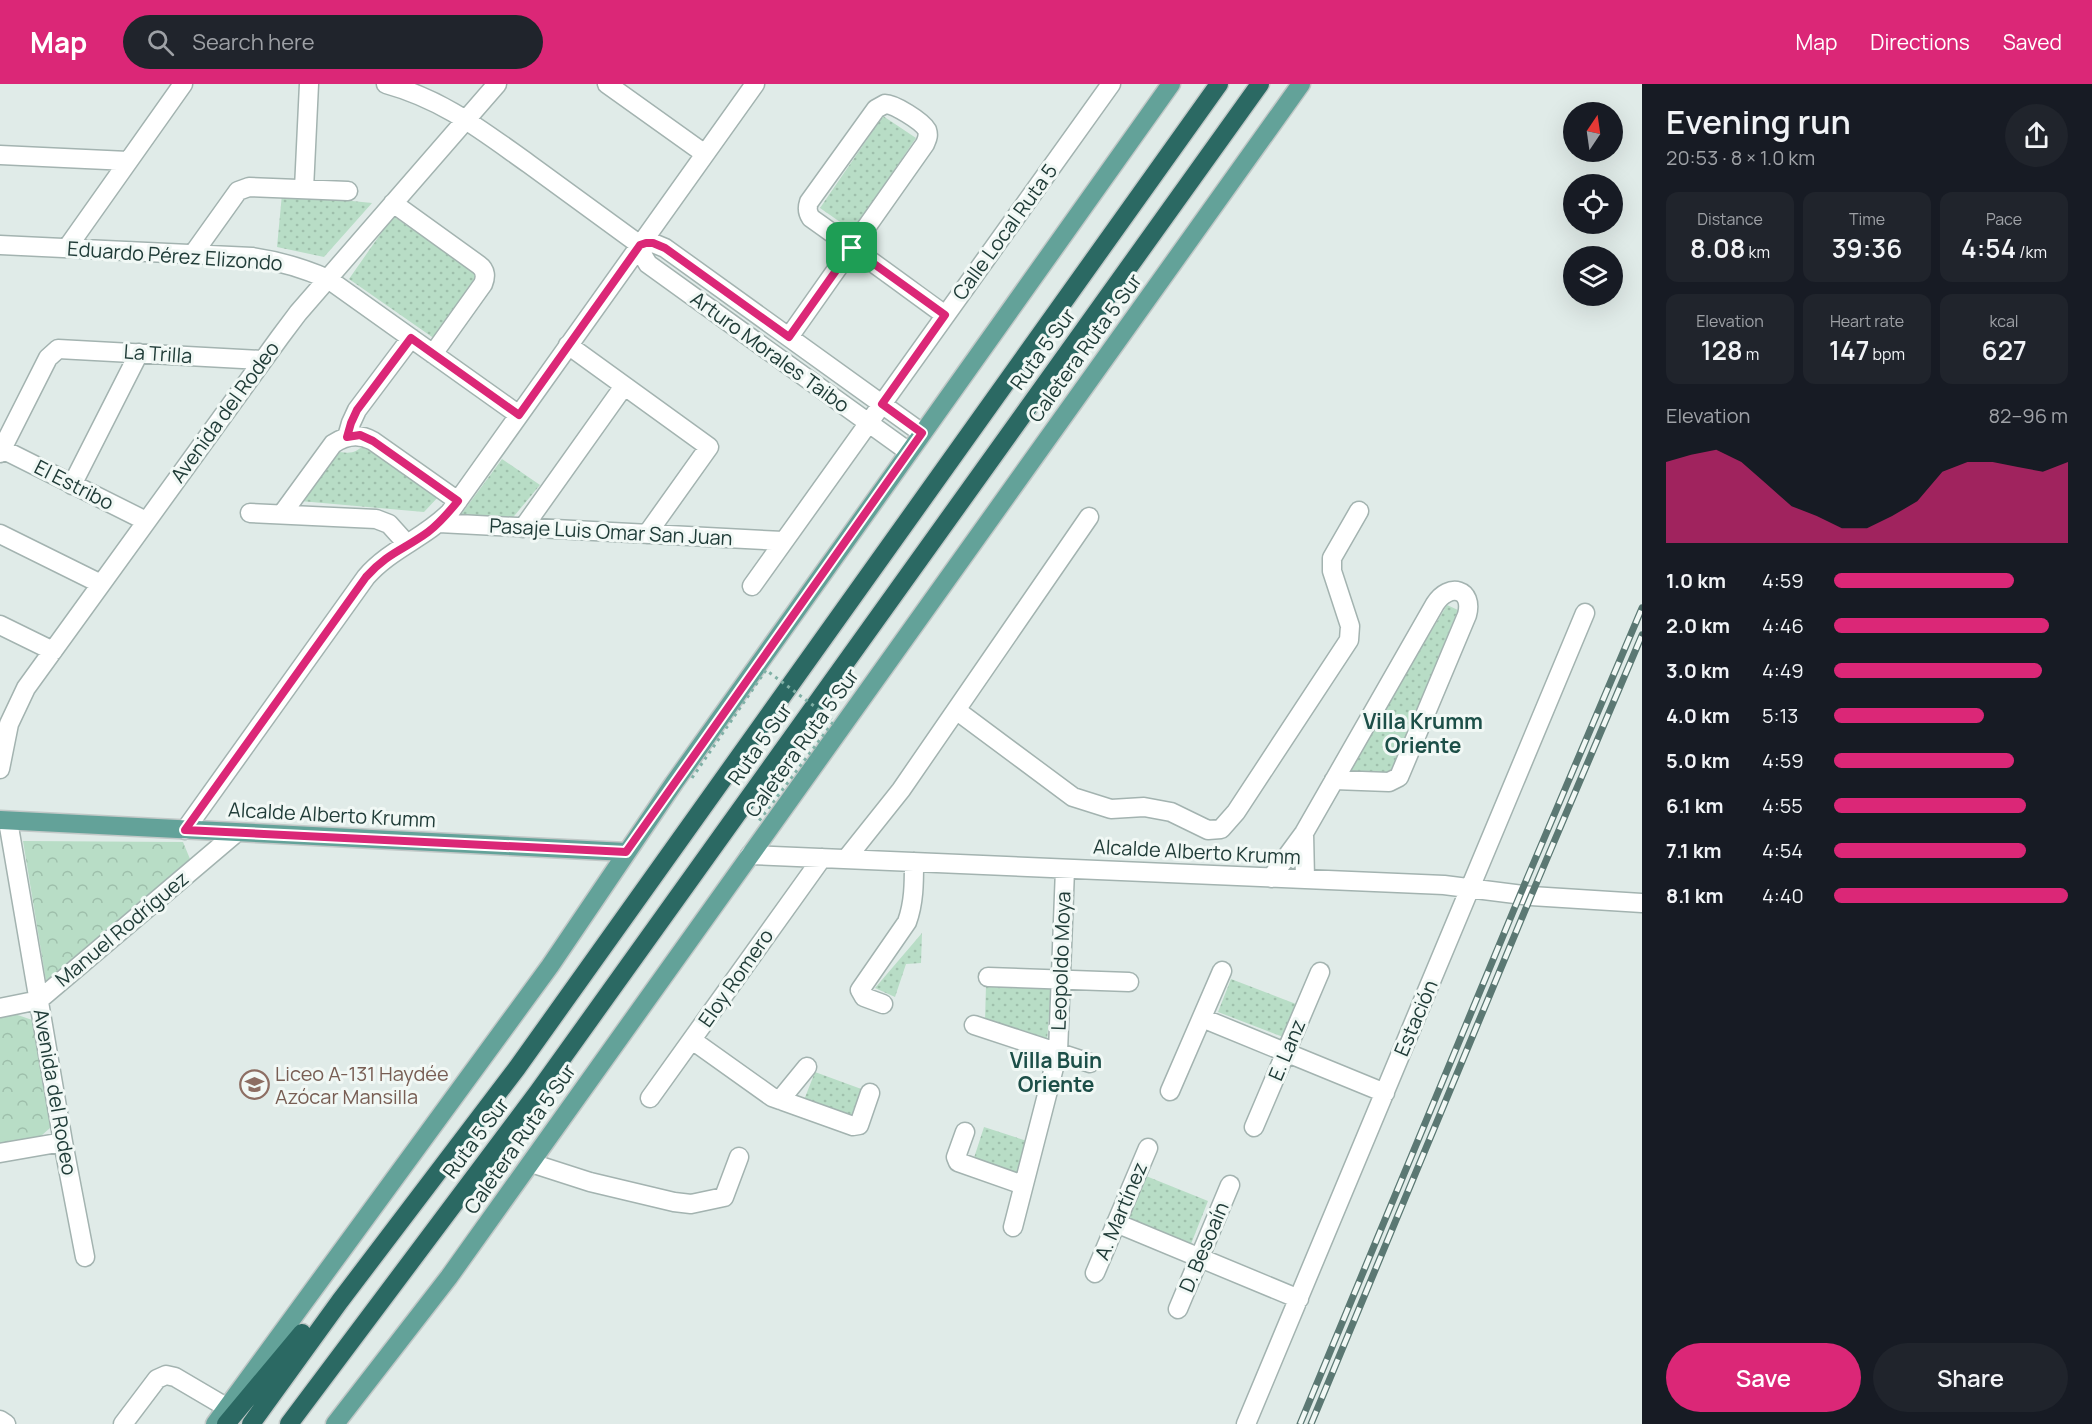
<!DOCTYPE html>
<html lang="en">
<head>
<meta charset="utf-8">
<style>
	body { margin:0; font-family:Manrope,sans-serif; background:#20242c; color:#f1f3f6; height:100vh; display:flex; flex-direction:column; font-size:22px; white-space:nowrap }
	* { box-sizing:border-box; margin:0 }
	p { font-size:20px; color:#9ea1a6 }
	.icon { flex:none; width:33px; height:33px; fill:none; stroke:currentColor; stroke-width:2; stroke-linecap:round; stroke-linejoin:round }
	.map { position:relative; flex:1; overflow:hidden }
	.drawer { display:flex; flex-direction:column; background:#171b24; width:450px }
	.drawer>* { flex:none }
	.needle { width:39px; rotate:13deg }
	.tools { position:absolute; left:1563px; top:18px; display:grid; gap:12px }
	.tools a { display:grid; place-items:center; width:60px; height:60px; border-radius:50%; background:#171b24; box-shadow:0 6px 24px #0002; font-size:30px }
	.pin { position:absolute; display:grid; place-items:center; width:51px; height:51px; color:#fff; margin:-26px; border-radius:12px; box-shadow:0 3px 9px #0006 }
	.round { display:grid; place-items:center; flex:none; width:63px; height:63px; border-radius:32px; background:#20242c }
	.head { display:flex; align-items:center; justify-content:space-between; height:102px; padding:0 24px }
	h1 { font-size:33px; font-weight:600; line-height:45px }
	.metrics { display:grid; grid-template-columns:repeat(3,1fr); gap:9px; height:102px; padding:6px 24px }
	.metrics div { display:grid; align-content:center; border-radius:12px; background:#20242c; text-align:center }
	.metrics b { font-size:26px; font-weight:600 }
	.metrics small { font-size:16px; font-weight:400 }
	.metrics p { font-size:16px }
	.chart { height:168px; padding:12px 24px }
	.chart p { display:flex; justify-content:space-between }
	.chart svg { width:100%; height:108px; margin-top:6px; fill:#db2777; opacity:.7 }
	.button { display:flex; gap:12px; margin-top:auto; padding:12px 24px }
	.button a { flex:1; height:69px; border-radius:36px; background:#db2777; color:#fff; font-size:24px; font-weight:600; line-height:69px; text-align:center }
	.button a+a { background:#20242c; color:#f1f3f6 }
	ul { padding:0 24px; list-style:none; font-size:20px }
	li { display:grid; grid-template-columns:96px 72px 1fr; align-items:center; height:45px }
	li i { height:15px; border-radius:8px; background:#db2777 }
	header { display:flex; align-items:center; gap:36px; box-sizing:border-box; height:84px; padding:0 30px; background:#db2777; color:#fff }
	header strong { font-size:28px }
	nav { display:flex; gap:33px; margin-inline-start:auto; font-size:21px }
	.search { width:420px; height:54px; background:#20242c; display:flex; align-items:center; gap:15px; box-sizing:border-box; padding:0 21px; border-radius:33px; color:#9ea1a6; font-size:22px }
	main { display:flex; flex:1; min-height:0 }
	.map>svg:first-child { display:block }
</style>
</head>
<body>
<header>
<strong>Map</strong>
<div class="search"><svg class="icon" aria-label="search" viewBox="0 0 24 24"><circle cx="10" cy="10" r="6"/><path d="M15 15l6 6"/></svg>Search here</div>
<nav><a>Map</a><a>Directions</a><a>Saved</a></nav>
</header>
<main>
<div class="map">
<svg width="1642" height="1340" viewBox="0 0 1642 1340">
	<defs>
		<pattern id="grass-dots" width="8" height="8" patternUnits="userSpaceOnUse" patternTransform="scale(1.5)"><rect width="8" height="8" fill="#b8ddc6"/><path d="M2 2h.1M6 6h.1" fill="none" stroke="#9ebfab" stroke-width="1.8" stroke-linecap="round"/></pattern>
		<pattern id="forest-crowns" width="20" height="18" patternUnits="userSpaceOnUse" patternTransform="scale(1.5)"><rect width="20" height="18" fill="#b8ddc6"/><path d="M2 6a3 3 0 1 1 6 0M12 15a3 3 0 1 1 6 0" fill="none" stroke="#9ebfab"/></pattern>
	</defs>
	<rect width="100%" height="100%" fill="#e0ebe8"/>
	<path fill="url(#grass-dots)" d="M883 32 916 54 853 147 820 124Z
		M282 110 372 119 324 173 277 163Z
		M393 132 480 192 435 255 349 195Z
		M366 359 440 411 424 428 300 417 340 368C352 370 357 368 366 359Z
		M502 375 540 401 510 437 460 432Z
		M1447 521 1458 526 1390 690 1347 688Z
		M922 849 921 879 906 880 895 913 875 904Z
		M1231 895 1296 920 1283 953 1218 928Z
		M986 901 1051 903 1047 958 985 937Z
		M815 988 864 1006 853 1034 804 1016Z
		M984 1043 1027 1057 1016 1091 973 1077Z
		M1146 1092 1208 1117 1191 1160 1129 1135Z"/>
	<path fill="url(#forest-crowns)" d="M23 757 183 758 190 775 46 897Z
		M12 929 35 937 52 1042 40 1053 0 1060V931Z"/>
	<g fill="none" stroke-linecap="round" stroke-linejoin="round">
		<defs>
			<path id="minor" d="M386 0C444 16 481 46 529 80 566 107 603 134 640 161L642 170 648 180 909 368
				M607 0 705 70
				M0 71 128 77
				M304 105 309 0
				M393 119 479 181C486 186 486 193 483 200L433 270
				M0 161 252 173C279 177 303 184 328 195L519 331
				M640 161 653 159 665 164 922 349
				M67 164 183 0
				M193 170 238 107 249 103 348 107
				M789 253C834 189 879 125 925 60 927 55 929 52 927 46 922 37 894 20 885 20L876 25 809 118C807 124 807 128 811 134 856 166 901 199 945 231
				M568 261 709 363 647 450
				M347 353 351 339 357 326 411 254
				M2 365 146 437
				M0 369 48 274 58 265 262 276
				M72 401 139 269
				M250 429 376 435 389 440 407 460
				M282 430 333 360C346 351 359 349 373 357L458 417
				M439 439 783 457
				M523 444 624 302
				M0 450 101 500
				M752 502 1111 0
				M0 541 53 567
				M956 626 1073 713 1111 725 1144 723 1171 728 1208 746 1221 745 1236 728 1349 556 1350 542 1332 487V474L1359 427
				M0 685 9 640 26 604 280 253 298 229 497 0
				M8 737 63 1058 85 1173
				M185 746 366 493C390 465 425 454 450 428L755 0
				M1304 749 1305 795
				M750 771 1444 801 1531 812 1642 819
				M846 775 901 706 1089 433
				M1271 794 1304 749 1435 520C1449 498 1474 505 1467 531L1399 693 1389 698 1334 696
				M988 893 1129 898
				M883 920 864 913 860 906 907 838C914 819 914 799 914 778
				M0 924 39 916 236 749
				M1202 934 1385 1009
				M974 941 1090 979
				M692 956 772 1013 853 1042 859 1041 870 1009
				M1170 1007 1222 887
				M650 1014 822 774
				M780 1016 807 983
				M1254 1043 1320 888
				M965 1048 956 1073 958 1078 1023 1101
				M0 1069 63 1058
				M531 1079 590 1098 674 1118 691 1120 724 1113 739 1073
				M1116 1139 1299 1215
				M1013 1143 1058 968 1065 785
				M1095 1189 1148 1064
				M1178 1225 1230 1101
				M0 1336 6 1340
				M123 1340 157 1295 166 1291 175 1293 226 1323
				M1246 1340 1585 529"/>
			<path id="major" d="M0 736 626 768
				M215 1340 550 882 674 699 1171 0
				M335 1340 449 1193 1301 0"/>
			<path id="highway" d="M226 1340 302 1249
				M251 1340 340 1217 517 984 1219 0
				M289 1340 538 1008 1260 0"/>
		</defs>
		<use href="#minor" stroke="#a3b3b0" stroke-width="21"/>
		<use href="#major" stroke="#c1c8c7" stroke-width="21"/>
		<use href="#highway" stroke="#c1c8c7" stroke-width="21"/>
		<use href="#minor" stroke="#fff" stroke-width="18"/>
		<use href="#major" stroke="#63a299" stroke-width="18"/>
		<use href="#highway" stroke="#2b6963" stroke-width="18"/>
		<defs>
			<path id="rail" d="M1300 1340 1520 811 1642 524
				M1311 1340 1531 812 1642 551"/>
		</defs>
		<use href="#rail" stroke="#5b7873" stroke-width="7"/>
		<use href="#rail" stroke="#f1f8f5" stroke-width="4.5" stroke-dasharray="14" stroke-linecap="butt"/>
		<path stroke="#80b0a6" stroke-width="3" stroke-dasharray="3 4.5" stroke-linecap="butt" d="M692 694 766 586 834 637 759 737"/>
	</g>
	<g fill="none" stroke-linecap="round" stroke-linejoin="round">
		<defs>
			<path id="route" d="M646 159H653L665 164 789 253 852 164 945 231 882 320 922 349 626 768 185 746 366 493C387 469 405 465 428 448 440 439 449 428 458 417L373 357 360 351 347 353 351 339 357 326 411 254 519 331 640 161Z"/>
		</defs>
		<use href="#route" stroke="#fff" stroke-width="12"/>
		<use href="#route" stroke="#db2777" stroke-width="8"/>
	</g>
	<defs>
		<symbol id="school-ring" viewBox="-11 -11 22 22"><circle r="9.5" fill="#f1f8f5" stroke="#8d6e63" stroke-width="1.5"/><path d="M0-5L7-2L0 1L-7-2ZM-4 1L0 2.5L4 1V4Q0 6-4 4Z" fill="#8d6e63"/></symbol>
	</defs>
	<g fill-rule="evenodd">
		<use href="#school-ring" x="238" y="984" width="33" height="33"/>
	</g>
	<g text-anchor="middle" stroke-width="6" stroke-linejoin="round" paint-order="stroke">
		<g font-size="20" fill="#203c38" stroke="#f1f8f5">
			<text transform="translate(1005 148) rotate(-54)" y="7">Calle Local Ruta 5</text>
			<text transform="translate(175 172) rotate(4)" y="7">Eduardo Pérez Elizondo</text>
			<text transform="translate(1085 264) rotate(-54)" y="7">Caletera Ruta 5 Sur</text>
			<text transform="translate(1043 265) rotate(-54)" y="7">Ruta 5 Sur</text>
			<text transform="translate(770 268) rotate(36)" y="7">Arturo Morales Taibo</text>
			<text transform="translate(158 270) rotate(4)" y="7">La Trilla</text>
			<text transform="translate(225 328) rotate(-54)" y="7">Avenida del Rodeo</text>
			<text transform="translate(74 401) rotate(27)" y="7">El Estribo</text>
			<text transform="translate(611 448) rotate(3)" y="7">Pasaje Luis Omar San Juan</text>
			<text transform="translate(802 659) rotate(-54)" y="7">Caletera Ruta 5 Sur</text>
			<text transform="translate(760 660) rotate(-55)" y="7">Ruta 5 Sur</text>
			<text transform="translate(332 731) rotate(3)" y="7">Alcalde Alberto Krumm</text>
			<text transform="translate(1197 768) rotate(3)" y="7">Alcalde Alberto Krumm</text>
			<text transform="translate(122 845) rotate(-40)" y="7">Manuel Rodríguez</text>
			<text transform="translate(1061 877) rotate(-88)" y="7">Leopoldo Moya</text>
			<text transform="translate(736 894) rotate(-55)" y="7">Eloy Romero</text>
			<text transform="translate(1416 934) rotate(-67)" y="7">Estación</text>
			<text transform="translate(1287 966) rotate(-67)" y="7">E. Lanz</text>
			<text transform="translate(55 1008) rotate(80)" y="7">Avenida del Rodeo</text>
			<text transform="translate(476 1054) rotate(-53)" y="7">Ruta 5 Sur</text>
			<text transform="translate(520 1055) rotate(-55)" y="7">Caletera Ruta 5 Sur</text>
			<text transform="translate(1121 1127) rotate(-67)" y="7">A. Martínez</text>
			<text transform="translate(1204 1163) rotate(-67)" y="7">D. Besoaín</text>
		</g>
		<g font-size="20" fill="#785e54" stroke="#f1f8f5" text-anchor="start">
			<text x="275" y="997">Liceo A-131 Haydée<tspan x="275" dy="23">Azócar Mansilla</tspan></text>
		</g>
		<g font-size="21" font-weight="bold" fill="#1c4f48" stroke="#f1f8f5">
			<text x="1423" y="645">Villa Krumm<tspan x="1423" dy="24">Oriente</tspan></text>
			<text x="1056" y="984">Villa Buin<tspan x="1056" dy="24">Oriente</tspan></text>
		</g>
	</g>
</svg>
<div class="tools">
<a><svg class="needle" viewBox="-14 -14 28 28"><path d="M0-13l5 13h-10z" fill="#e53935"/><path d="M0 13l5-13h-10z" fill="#9ea1a6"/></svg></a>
<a><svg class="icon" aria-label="locate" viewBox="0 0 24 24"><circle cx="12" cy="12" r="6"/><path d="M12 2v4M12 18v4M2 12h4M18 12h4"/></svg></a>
<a><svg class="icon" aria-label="layers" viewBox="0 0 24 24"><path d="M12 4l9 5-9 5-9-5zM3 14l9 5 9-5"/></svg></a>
</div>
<div class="pin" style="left:852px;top:164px;background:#1e9e55"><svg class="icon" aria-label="arrive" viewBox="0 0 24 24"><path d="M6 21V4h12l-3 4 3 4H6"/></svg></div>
</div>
<section class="drawer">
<div class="head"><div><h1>Evening run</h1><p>20:53 · 8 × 1.0 km</p></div><a class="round"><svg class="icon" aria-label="share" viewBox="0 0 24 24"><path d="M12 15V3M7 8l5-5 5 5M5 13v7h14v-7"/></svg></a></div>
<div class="metrics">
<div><p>Distance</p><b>8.08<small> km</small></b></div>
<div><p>Time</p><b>39:36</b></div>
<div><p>Pace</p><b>4:54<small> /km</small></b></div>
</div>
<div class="metrics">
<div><p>Elevation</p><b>128<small> m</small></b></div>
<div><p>Heart rate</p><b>147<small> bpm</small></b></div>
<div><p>kcal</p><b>627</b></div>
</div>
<div class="chart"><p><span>Elevation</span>82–96 m</p>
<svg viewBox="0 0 160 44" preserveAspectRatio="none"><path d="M0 44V11L10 8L20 6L30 11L40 20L50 29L60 33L70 38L80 38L90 33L100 27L110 15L120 11L130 11L140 13L150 15L160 11V44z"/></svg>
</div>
<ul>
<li><b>1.0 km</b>4:59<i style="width:77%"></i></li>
<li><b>2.0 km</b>4:46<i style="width:92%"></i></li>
<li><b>3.0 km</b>4:49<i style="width:89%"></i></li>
<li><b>4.0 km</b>5:13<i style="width:64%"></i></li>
<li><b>5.0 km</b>4:59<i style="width:77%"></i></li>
<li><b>6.1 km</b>4:55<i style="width:82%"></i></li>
<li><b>7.1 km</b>4:54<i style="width:82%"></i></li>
<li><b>8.1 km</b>4:40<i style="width:100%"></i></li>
</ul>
<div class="button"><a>Save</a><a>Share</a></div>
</section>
</main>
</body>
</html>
